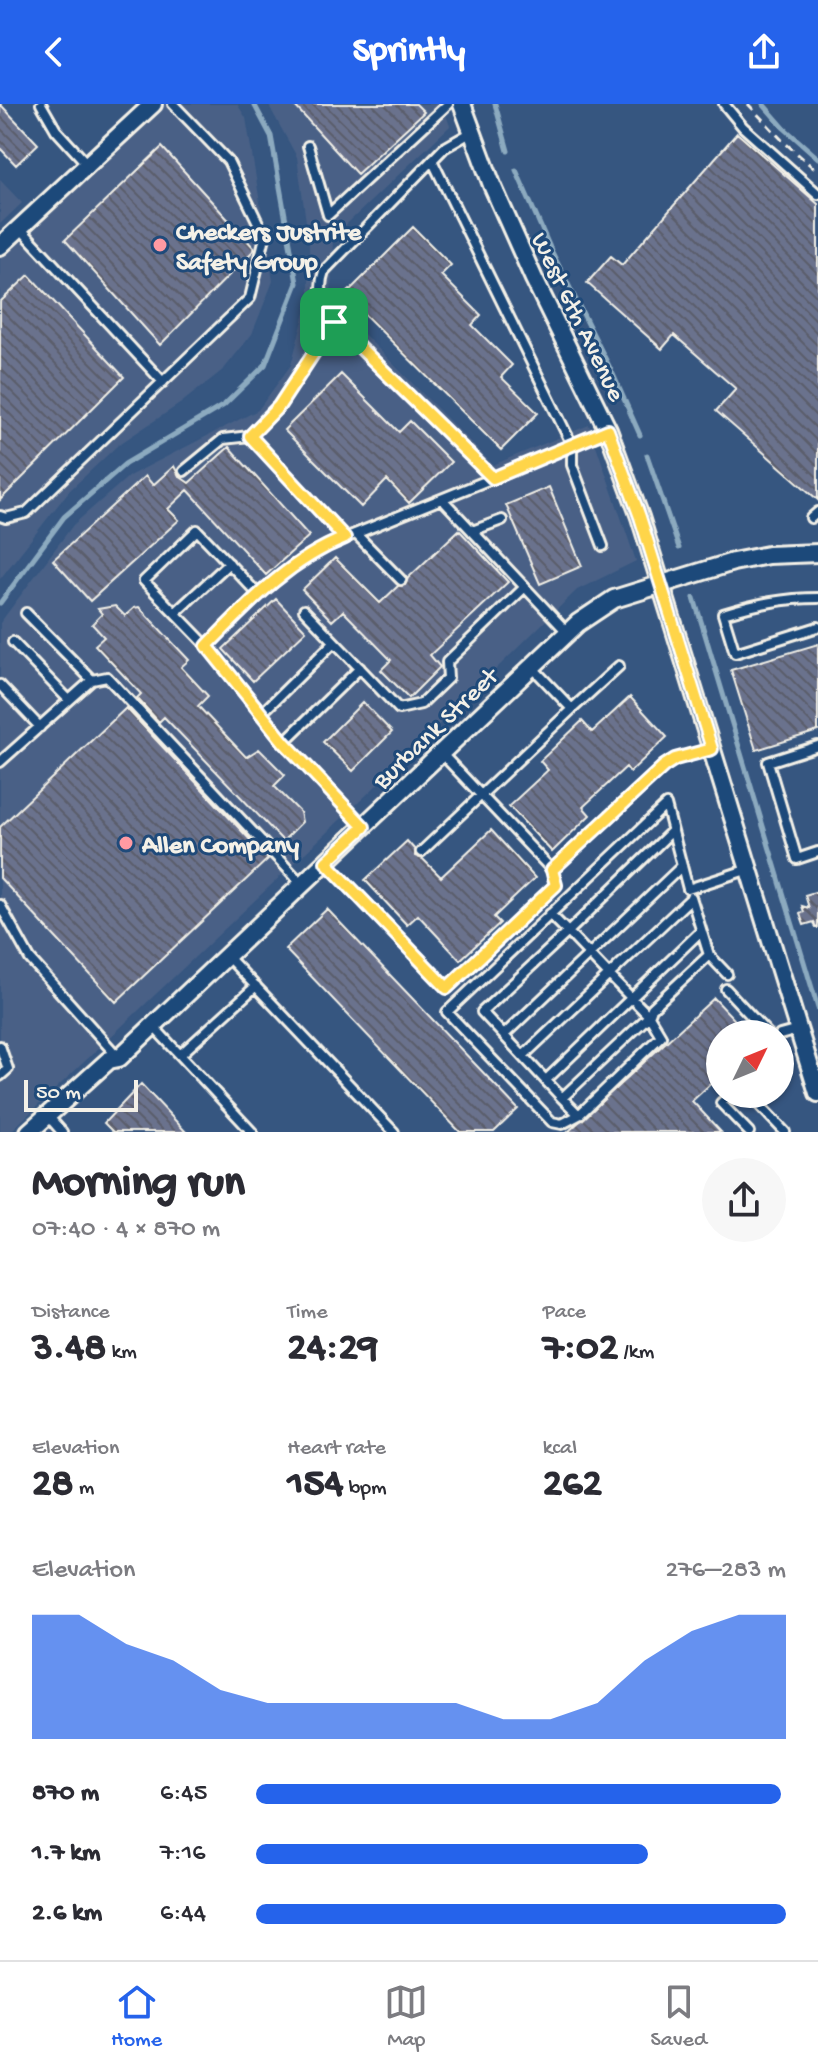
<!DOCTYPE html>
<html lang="en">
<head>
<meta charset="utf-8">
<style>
	body { margin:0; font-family:"Gochi Hand",sans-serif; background:#f7f7f7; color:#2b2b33; height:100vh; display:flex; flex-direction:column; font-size:30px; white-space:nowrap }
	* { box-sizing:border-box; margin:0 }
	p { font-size:26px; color:#7c7c81 }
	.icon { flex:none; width:44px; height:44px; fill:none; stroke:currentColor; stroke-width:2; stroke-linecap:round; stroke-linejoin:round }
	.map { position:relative; height:1028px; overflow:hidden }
	.panel { display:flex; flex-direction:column; background:#fff; flex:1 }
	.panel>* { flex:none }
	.needle { width:52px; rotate:47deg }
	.tools { position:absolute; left:706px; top:916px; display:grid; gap:16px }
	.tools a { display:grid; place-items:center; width:88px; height:88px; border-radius:50%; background:#fff; box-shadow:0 2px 6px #0004; font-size:40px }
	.scale { position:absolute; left:24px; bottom:20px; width:114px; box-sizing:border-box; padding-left:8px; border:4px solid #f4f1e8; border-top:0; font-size:22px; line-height:28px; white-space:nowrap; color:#f4f1e8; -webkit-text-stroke:6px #1f4a7a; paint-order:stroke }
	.pin { position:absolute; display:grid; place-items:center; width:68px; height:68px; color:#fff; margin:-34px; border-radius:16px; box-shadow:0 4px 12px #0006 }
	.round { display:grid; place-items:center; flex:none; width:84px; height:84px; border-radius:42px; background:#f7f7f7 }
	.overview { display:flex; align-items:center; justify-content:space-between; height:136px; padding:0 32px }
	h1 { font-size:44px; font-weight:700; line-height:60px }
	.metrics { display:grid; grid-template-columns:repeat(3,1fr); gap:12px; height:136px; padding:8px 32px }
	.metrics div { display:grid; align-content:center }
	.metrics b { font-size:40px; font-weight:700 }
	.metrics small { font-size:22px; font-weight:400 }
	.metrics p { font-size:22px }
	.chart { height:224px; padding:16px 32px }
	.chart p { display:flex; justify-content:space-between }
	.chart svg { width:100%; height:144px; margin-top:8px; fill:#2563eb; opacity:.7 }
	ul { padding:0 32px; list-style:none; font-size:26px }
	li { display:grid; grid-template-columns:128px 96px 1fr; align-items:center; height:60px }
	li i { height:20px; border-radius:10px; background:#2563eb }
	header { display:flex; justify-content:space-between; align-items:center; height:104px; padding:0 32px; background:#2563eb; color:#fff; font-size:36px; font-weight:700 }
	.dock { display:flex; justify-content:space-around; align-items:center; height:112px; border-top:2px solid #e1e1e2; background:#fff; font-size:22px; color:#7c7c81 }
	.dock a { display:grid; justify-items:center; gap:4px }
	.dock .selected { color:#2563eb }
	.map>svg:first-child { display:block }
</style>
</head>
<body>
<header><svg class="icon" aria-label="back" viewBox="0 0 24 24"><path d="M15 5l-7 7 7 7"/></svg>Sprintly<svg class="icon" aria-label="share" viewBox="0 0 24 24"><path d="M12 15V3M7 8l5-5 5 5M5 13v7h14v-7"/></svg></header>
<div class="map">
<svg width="818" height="1028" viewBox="0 0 818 1028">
	<defs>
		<pattern id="building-back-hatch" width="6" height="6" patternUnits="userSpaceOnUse" patternTransform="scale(2)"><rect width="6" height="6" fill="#6b728d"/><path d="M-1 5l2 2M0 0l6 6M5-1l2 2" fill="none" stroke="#5a5d6a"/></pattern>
	</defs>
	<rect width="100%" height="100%" fill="#365680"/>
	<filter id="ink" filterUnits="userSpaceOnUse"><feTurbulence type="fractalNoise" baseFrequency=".0125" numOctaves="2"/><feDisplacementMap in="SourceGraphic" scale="16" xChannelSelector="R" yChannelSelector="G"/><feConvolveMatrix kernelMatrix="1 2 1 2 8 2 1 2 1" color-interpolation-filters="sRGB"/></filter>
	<g filter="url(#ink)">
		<path fill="#496186" d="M165 0H237L246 14 273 177 252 230 224 265 181 299 118 341 69 387 0 475V154Z
			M268 0H442L450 22 333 133 331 197 493 361 589 321 636 457 577 486 379 679 10 1028H0V519L73 421 129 372 258 306 291 261 309 194V139L297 53Z
			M0 76 22 99 0 120Z"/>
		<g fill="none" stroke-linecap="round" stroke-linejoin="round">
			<path stroke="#8caabf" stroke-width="5" d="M495 0 508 47
				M763 0 784 24 818 54
				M516 66 551 146 612 268 640 331
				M647 351 679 444
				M694 494 818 904
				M0 499 64 413 125 360 224 301 265 261 297 179 271 32 254 0"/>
		</g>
		<path fill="url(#building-back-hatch)" stroke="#f4f1e8" stroke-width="2" d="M0 0 38 40 16 61 0 44Z
			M293 0H416L424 8 357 70Z
			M737 29 818 100V396L716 307 736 285 674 231 662 245 587 179 611 152 622 161Z
			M162 43 255 145 160 241 65 136Z
			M413 123 451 161 441 171 481 211 472 221 512 261 501 273 538 309 501 346 345 191Z
			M29 171 124 273 0 396V198Z
			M341 270 399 328 410 317 451 358 409 399 387 376 361 403 284 326Z
			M229 343 309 432 266 471 188 386 168 405 179 416 90 497 53 456 145 372 153 381 174 362 179 372 189 379Z
			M549 383 582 462 540 480 506 401Z
			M459 426 508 478 430 551 440 563 409 594 381 566 391 556 343 507 332 517 302 486 335 454 380 499 398 482 405 481 408 474Z
			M276 495 306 527 253 577 223 545Z
			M115 502 125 512 134 504 139 503 189 556 181 563 208 592 198 602 246 653 259 645 285 671 274 682 300 708 302 718 283 737 164 613 159 618 137 594 141 590 95 541 104 533 92 520 102 510 98 505Z
			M818 540V627L756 646 731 566Z
			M630 593 667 633 630 668 626 663 583 703 590 711 552 748 509 702 548 666 540 657 582 617 592 628Z
			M363 598 392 628 353 667 323 638Z
			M126 604 268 755 116 898 0 774V723Z
			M491 726 535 774 494 813 500 819 460 856 418 811 407 821 365 776 407 737 415 746V752L423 755 441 773Z
			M818 787V824H816L814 818 804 821 800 810 804 808 802 802 809 804 805 791Z
			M327 805 518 1005 494 1028H460L285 845Z
			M714 894 748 930H720V971L692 997 721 1028H568Z
			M141 980 186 1028H113L104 1019Z"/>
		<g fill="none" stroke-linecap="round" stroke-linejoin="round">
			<defs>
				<path id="service" d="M41 0 56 26 87 60
					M724 0 743 23 818 90
					M472 28 444 44 324 167C317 187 323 200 334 218L493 374 608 326
					M308 42 328 111 448 0
					M432 56 572 341V361L603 442
					M20 124 163 278
					M334 218 279 302 250 332 345 434 493 374
					M184 367 223 335 250 332
					M442 395 568 529
					M0 412 6 414 26 409 250 194 265 133 228 57 173 0
					M811 414 818 408
					M472 427 502 416
					M356 430 401 476
					M258 490 197 426 144 477 207 542C249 499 288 456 345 434
					M818 494C784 494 756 500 723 510L735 549 818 523
					M304 506 399 605 421 600 448 574 447 558 525 483
					M26 509 92 576
					M175 509 229 459
					M13 538 69 596
					M207 542 284 638 364 723
					M0 581 40 623
					M572 605 619 562
					M262 609 334 538
					M284 638 360 564
					M818 642 768 658 797 755 818 748
					M441 649 552 766 664 662 675 655 711 645
					M0 658 92 576 107 573 302 780
					M421 748 572 605 532 563
					M326 758 447 884 556 781 552 766
					M691 793 709 851 727 870
					M0 801 30 855 119 954
					M550 810 568 828 672 727
					M709 851 652 904 649 912 661 932 579 1011 562 1020 552 1018 447 908 666 701 688 785 749 765
					M227 852 394 1028
					M726 885 768 930
					M153 922 252 1028
					M504 931 682 762
					M780 931 798 926
					M0 942 8 965 0 972
					M180 951 256 882
					M523 952 609 871 649 912 562 994 482 908 568 828 609 871 691 794
					M546 976 701 827
					M731 990 721 999 749 1028
					M749 990 785 1028
					M562 994 579 1011
					M48 1012 62 1028"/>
				<path id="minor" d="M462 0 492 81 534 175 608 326 640 413 818 989
					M0 142 153 0
					M29 1028 109 956 119 954 578 519 614 495 733 458 768 451 818 449"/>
			</defs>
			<use href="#service" stroke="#f4f1e8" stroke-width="14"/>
			<use href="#minor" stroke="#f4f1e8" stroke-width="22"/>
			<path stroke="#f4f1e8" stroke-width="3" stroke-dasharray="8 6" stroke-linecap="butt" d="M748 0 783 37 818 68"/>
			<use href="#service" stroke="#1f4a7a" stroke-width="8"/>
			<use href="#minor" stroke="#1f4a7a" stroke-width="16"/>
		</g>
	</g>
	<g fill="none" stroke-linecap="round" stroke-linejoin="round" filter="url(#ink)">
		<defs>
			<path id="route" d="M334 218 493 374 608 326 640 413 712 645 675 655 664 662 552 766 556 781 447 884 326 758 364 723 284 638 207 542C248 500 289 456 345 434L250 332 279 302Z"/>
		</defs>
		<use href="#route" stroke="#fff" stroke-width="16"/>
		<use href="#route" stroke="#ffd54a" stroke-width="10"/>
	</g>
	<g fill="#ff9aa2" stroke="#1f4a7a" stroke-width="3">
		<circle cx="160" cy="141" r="8"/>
		<circle cx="126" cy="739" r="8"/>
	</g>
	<g text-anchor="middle" stroke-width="6" stroke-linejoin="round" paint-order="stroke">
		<g font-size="26" font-weight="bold" fill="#f4f1e8" stroke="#1f4a7a" text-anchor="start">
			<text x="176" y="135">Checkers Justrite<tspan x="176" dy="30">Safety Group</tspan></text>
			<text x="142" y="748">Allen Company</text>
		</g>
		<g font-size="26" fill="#f4f1e8" stroke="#1f4a7a">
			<text transform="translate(580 212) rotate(64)" y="9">West 6th Avenue</text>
			<text transform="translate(434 623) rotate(-44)" y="9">Burbank Street</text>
		</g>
	</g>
</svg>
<div class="tools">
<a><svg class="needle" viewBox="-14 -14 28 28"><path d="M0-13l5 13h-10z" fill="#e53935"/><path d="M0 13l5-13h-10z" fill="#7c7c81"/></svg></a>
</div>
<div class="scale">50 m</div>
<div class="pin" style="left:334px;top:218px;background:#1e9e55"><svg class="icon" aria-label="arrive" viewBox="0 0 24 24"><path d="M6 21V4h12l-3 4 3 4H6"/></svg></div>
</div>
<section class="panel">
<div class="overview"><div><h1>Morning run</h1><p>07:40 · 4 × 870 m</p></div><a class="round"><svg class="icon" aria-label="share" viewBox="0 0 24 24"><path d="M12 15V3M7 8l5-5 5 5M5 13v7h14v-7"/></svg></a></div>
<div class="metrics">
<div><p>Distance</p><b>3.48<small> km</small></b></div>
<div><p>Time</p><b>24:29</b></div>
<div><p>Pace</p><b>7:02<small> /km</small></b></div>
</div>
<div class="metrics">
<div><p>Elevation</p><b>28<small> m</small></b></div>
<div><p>Heart rate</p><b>154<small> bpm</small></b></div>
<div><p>kcal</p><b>262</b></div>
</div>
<div class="chart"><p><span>Elevation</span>276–283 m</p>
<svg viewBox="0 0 160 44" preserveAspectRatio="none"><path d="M0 44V6L10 6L20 15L30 20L40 29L50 33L60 33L70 33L80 33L90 33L100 38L110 38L120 33L130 20L140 11L150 6L160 6V44z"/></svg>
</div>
<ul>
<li><b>870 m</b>6:45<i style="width:99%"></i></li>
<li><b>1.7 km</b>7:16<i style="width:74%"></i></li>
<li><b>2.6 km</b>6:44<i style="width:100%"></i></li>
</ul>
</section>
<nav class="dock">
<a class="selected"><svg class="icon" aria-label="home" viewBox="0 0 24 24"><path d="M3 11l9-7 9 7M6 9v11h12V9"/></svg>Home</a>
<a><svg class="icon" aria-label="map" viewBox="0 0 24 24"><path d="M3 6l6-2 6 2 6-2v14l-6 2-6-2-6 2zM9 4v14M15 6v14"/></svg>Map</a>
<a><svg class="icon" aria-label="saved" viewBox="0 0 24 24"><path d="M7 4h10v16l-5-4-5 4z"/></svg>Saved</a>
</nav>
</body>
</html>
